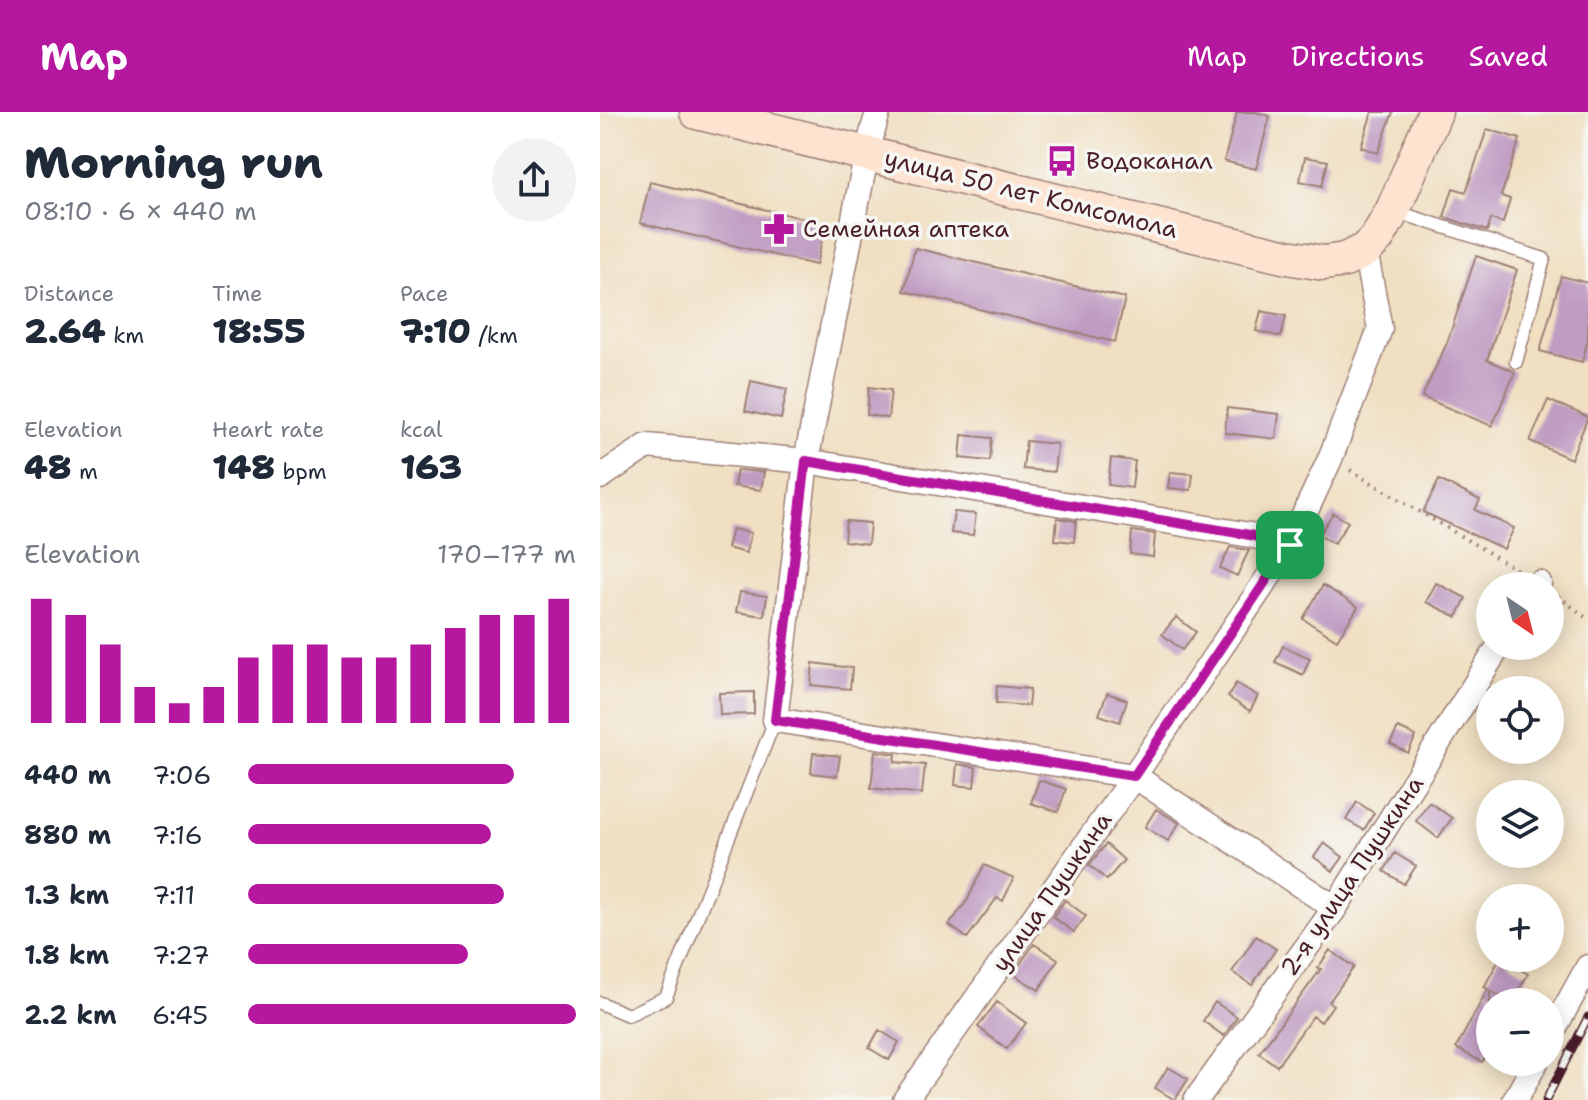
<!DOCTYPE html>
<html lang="en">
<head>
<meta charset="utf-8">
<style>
	body { margin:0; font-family:"Shantell Sans",sans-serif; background:#f2f2f3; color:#1f2937; height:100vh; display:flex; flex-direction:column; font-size:30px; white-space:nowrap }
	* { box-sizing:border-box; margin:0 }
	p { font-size:26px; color:#747a83 }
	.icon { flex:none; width:44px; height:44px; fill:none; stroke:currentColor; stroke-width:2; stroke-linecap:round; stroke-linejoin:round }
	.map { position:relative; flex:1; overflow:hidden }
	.details { display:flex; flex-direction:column; background:#fff; width:600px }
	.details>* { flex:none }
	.needle { width:52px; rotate:145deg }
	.controls { position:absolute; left:876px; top:460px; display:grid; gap:16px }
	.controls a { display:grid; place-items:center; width:88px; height:88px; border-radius:50%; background:#fff; box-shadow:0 4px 20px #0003; font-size:40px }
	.pin { position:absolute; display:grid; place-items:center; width:68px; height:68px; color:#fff; margin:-34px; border-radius:16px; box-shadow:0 4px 12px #0006 }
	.round { display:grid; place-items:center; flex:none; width:84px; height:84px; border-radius:42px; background:#f2f2f3 }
	.head { display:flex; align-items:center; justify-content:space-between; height:136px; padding:0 24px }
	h1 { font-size:44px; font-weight:800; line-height:60px }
	.metrics { display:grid; grid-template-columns:repeat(3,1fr); gap:12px; height:136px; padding:8px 24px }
	.metrics div { display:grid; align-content:center }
	.metrics b { font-size:34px; font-weight:800 }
	.metrics small { font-size:22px; font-weight:400 }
	.metrics p { font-size:22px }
	.chart { height:224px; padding:16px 24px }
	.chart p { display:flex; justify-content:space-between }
	.chart svg { width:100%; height:144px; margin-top:8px; stroke:#b5179e; stroke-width:6 }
	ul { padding:0 24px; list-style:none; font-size:26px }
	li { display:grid; grid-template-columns:128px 96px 1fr; align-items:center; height:60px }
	li i { height:20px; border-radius:10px; background:#b5179e }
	header { display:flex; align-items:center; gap:48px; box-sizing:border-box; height:112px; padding:0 40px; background:#b5179e; color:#fff }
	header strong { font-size:38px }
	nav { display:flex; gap:44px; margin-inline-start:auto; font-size:28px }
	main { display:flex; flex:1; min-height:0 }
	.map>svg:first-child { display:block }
</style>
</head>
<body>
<header>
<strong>Map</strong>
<nav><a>Map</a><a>Directions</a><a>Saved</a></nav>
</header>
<main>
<section class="details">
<div class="head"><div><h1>Morning run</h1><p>08:10 · 6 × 440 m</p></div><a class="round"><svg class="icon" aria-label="share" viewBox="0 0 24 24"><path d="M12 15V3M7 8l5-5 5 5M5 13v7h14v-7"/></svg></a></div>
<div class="metrics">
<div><p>Distance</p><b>2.64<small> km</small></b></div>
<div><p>Time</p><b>18:55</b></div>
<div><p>Pace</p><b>7:10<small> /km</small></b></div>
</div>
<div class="metrics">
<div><p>Elevation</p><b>48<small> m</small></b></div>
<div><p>Heart rate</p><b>148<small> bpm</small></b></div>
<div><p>kcal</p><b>163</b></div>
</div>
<div class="chart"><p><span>Elevation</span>170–177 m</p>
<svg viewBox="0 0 160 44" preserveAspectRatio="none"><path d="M5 44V6M15 44V11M25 44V20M35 44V33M45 44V38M55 44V33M65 44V24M75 44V20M85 44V20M95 44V24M105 44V24M115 44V20M125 44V15M135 44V11M145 44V11M155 44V6"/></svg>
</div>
<ul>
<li><b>440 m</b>7:06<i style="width:81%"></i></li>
<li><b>880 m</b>7:16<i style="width:74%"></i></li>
<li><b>1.3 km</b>7:11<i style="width:78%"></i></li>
<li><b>1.8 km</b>7:27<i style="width:67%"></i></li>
<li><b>2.2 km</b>6:45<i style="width:100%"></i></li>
</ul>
</section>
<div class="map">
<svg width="988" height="988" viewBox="0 0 988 988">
	<rect width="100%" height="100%" fill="#f6f6f2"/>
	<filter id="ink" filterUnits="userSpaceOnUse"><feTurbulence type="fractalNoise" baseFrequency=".0125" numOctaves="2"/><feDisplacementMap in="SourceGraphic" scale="16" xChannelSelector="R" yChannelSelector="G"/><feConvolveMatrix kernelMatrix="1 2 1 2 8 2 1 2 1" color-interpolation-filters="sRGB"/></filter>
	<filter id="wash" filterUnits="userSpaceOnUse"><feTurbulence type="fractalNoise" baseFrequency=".006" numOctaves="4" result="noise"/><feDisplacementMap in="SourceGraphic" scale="32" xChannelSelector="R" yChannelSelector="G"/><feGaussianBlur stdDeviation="1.8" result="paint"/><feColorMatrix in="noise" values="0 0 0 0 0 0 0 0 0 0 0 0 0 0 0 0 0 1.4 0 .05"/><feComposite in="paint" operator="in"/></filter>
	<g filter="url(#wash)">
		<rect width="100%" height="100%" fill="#f0dfc1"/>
		<g id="blocks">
			<path fill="#bf9cc2" d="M637 0H656L670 4 656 57 624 49Z
				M772 0H793L778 41 761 35Z
				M887 17 920 27 901 84 910 87 903 111 891 107 887 119 844 105 853 76 866 80Z
				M705 45 728 49 722 74 700 69Z
				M50 70 226 112 216 153 40 111Z
				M315 136 525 186 515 230 304 179Z
				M876 144 917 158 887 248 915 260 892 314 822 285 847 231Z
				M961 164 988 171V227L982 250 940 239Z
				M661 199 686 204 681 225 656 219Z
				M151 269 187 277 181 307 145 299Z
				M269 275 291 278 288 306 267 303Z
				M948 288 988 305 971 347 930 329Z
				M627 296 679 302 676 327 625 321Z
				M362 323 392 326 390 349 360 346Z
				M426 329 457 332 454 360 423 357Z
				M511 346 535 349 532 376 508 373Z
				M137 358 164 360 161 378 134 374Z
				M570 360 593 362 591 378 568 376Z
				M839 368 880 388 875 398 914 416 904 437 823 400Z
				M354 400 376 402 373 423 351 421Z
				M733 401 748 410 734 432 719 423Z
				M457 406 476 409 474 430 455 428Z
				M246 409 270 411 268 432 244 429Z
				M132 417 151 421 146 441 127 436Z
				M532 419 555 422 553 445 530 442Z
				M630 435 649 438 637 464 620 456Z
				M836 471 866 486 857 505 826 490Z
				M723 473 758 495 737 528 703 507Z
				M140 480 167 484 164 504 136 500Z
				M576 505 596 520 582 538 562 522Z
				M683 534 710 546 703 563 675 550Z
				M213 551 252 556 250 577 211 573Z
				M636 571 658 584 650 599 628 585Z
				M397 574 430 577 428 594 396 591Z
				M154 580V602L120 603 119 581Z
				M507 581 527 588 520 610 499 603Z
				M798 616 816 624 808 641 790 632Z
				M275 639 296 642 295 650 325 653 322 682 271 676Z
				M213 641 240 644 237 664 211 661Z
				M357 652 376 655 374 675 355 673Z
				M439 668 466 677 458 700 431 691Z
				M757 690 774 701 764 718 746 708Z
				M829 690 852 706 838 726 816 709Z
				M556 697 579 711 568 729 545 715Z
				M724 731 743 745 733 759 714 745Z
				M506 732 524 748 507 768 489 753Z
				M795 741 816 754 804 772 784 759Z
				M384 753 414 766 403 789 397 786 367 826 349 813 368 787Z
				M465 788 486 804 474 820 453 805Z
				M656 824 676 837 652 873 632 860Z
				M434 832 458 847 439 878 413 862Z
				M730 838 754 855 729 890 733 893 721 910 713 904 677 954 659 941 721 857 718 856Z
				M900 846 928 862 912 890 890 879V935L882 950 856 936 888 877 884 875Z
				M397 890 426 911 407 937 378 915Z
				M615 890 637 905 624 924 603 909Z
				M279 918 299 930 289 948 269 936Z
				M568 955 588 967 575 988 555 976Z"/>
		</g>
	</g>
	<g filter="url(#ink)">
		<use href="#blocks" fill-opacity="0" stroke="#9d7f76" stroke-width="2"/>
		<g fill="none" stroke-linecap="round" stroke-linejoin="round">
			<defs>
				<path id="lane" d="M794 99 944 147 916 250
					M0 891 28 903 66 885 175 608"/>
				<path id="street" d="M278 0 267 40 206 349 175 608 534 664 735 796
					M0 365 47 334 206 349 650 423 690 433
					M938 474 939 471
					M950 924 988 855
					M305 988 534 664 690 433 730 347 780 217 765 138
					M596 988 735 796 899 534
					M915 988 936 950"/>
				<path id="secondary" d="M97 0 590 122 687 145 724 151 745 148 765 138 777 126 793 98 835 0"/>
			</defs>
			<use href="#lane" stroke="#9d7f76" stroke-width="15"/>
			<use href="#street" stroke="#9d7f76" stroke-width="27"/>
			<use href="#secondary" stroke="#9d7f76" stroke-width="37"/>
			<path stroke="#9d7f76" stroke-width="4" stroke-dasharray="2 6" stroke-linecap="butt" d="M750 358 921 460
				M958 484 988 507"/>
			<use href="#lane" stroke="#fff" stroke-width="12"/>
			<use href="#street" stroke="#fff" stroke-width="24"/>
			<use href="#secondary" stroke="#fde4d1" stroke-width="34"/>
			<defs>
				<path id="rail" d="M946 988 988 905"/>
			</defs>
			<use href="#rail" stroke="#4a1f2b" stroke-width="9"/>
			<use href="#rail" stroke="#f6f6f2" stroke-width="6" stroke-dasharray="18" stroke-linecap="butt"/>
		</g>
	</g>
	<g fill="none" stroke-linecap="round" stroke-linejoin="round" filter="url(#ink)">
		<defs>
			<path id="route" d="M206 349 650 423 690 433 534 664 175 608Z"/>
		</defs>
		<use href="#route" stroke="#fff" stroke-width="16"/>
		<use href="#route" stroke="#b5179e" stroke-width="10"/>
	</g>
	<defs>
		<symbol id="bus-bare" viewBox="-9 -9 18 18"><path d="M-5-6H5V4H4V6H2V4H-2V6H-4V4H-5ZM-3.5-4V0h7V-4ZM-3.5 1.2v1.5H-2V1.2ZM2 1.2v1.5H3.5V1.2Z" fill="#b5179e" stroke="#f6f6f2" stroke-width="2.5" paint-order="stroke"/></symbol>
		<symbol id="pharmacy-bare" viewBox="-9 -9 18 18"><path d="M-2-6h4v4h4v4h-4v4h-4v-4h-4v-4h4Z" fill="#b5179e" stroke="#f6f6f2" stroke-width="2.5" paint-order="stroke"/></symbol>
	</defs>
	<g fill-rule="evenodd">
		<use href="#bus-bare" x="440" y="27" width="44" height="44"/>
		<use href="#pharmacy-bare" x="157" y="95" width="44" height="44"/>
	</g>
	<g text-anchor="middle" stroke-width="7" stroke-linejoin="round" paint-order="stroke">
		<g font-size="24" fill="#4a1f2b" stroke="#f6f6f2" text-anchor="start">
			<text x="486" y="57">Водоканал</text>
			<text x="203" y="125">Семейная аптека</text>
		</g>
		<g font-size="24" fill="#4a1f2b" stroke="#f6f6f2">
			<text transform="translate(431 82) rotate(14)" y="8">улица 50 лет Комсомола</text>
			<text transform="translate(752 764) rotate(-56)" y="8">2-я улица Пушкина</text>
			<text transform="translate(452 780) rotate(-55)" y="8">улица Пушкина</text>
		</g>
	</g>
</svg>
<div class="controls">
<a><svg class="needle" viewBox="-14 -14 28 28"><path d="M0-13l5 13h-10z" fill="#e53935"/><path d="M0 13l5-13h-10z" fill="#747a83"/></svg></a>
<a><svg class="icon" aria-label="locate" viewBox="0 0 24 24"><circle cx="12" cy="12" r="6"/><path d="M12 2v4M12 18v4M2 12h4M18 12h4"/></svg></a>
<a><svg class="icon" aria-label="layers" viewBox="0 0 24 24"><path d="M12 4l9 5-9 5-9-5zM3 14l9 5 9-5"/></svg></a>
<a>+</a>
<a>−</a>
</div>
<div class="pin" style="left:690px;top:433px;background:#1e9e55"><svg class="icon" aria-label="arrive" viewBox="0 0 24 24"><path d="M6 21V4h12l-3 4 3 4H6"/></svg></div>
</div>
</main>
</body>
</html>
